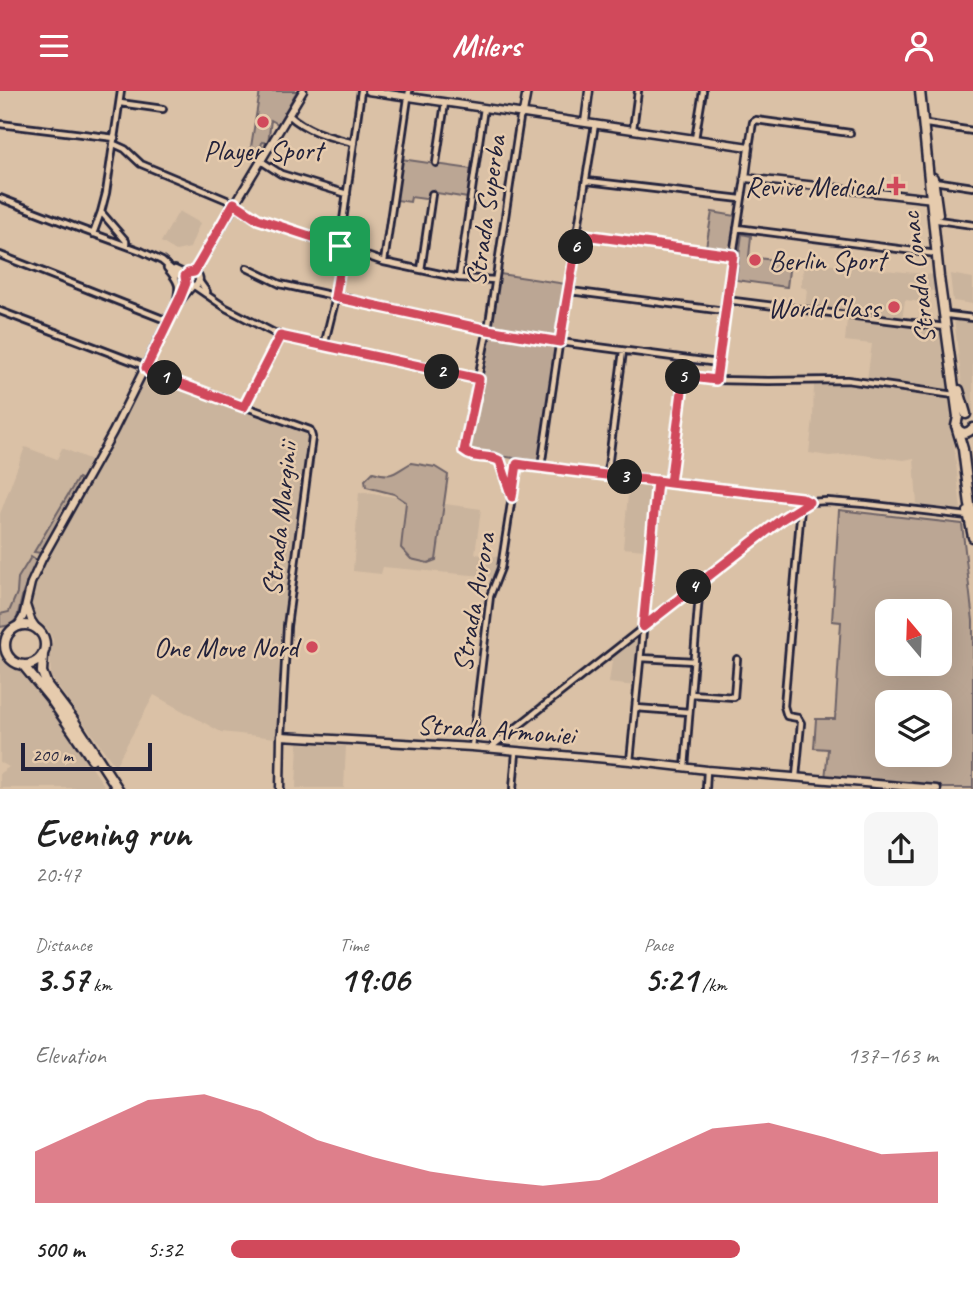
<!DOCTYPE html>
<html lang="en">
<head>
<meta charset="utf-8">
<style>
	body { margin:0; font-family:Caveat,sans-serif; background:#f6f6f6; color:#222; height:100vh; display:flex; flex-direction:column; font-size:26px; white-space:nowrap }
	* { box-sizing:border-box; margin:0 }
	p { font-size:23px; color:#767676 }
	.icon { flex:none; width:38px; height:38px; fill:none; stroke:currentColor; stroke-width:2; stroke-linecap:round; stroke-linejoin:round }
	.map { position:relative; height:698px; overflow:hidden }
	.drawer { display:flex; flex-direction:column; background:#fff; flex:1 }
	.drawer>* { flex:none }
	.needle { width:46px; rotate:341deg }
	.controls { position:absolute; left:875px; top:508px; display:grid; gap:14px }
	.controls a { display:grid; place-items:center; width:77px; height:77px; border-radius:14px; background:#fff; box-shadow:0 7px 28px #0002; font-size:35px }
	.scale { position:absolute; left:21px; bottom:18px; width:131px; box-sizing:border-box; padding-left:7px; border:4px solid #22223b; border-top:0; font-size:19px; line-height:24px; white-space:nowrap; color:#22223b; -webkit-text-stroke:5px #e6cbad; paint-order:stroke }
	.pin { position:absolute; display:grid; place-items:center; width:60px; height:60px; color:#fff; margin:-30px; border-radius:14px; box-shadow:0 4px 10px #0006 }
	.km { position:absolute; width:35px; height:35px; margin:-18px; border-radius:50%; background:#222; color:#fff; font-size:19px; line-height:35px; text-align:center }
	.round { display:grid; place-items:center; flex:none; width:74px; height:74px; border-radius:14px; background:#f6f6f6 }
	.overview { display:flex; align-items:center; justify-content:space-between; height:119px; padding:0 35px }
	h1 { font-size:38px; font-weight:700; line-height:52px }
	.figures { display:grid; grid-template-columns:repeat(3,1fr); gap:10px; height:119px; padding:7px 35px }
	.figures div { display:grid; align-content:center }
	.figures b { font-size:35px; font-weight:700 }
	.figures small { font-size:19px; font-weight:400 }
	.figures p { font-size:19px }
	.chart { height:196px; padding:14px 35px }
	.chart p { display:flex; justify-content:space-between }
	.chart svg { width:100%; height:126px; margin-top:7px; fill:#d1495b; opacity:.7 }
	ul { padding:0 35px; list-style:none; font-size:23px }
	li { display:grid; grid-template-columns:112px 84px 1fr; align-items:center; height:52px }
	li i { height:18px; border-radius:9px; background:#d1495b }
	header { display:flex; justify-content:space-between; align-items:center; height:91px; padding:0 35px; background:#d1495b; color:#fff; font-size:32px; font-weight:700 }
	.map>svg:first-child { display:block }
</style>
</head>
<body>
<header><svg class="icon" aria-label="menu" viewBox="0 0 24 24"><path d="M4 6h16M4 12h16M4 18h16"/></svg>Milers<svg class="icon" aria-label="person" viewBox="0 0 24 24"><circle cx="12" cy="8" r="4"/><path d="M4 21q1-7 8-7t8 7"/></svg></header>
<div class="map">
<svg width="973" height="698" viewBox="0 0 973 698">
	<rect width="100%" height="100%" fill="#dac1a6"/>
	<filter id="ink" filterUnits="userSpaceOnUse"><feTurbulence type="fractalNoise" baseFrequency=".0143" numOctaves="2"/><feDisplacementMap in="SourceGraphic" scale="14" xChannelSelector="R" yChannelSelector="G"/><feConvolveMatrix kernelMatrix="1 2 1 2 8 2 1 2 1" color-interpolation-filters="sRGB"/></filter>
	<g filter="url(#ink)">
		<path fill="#cab49d" d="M179 120 200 132 190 157 176 160 161 151Z
			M804 171 935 184 936 200 922 199 921 211 905 209 902 229 805 218 807 198 801 196Z
			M950 183 973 187V213L953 210Z
			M954 227 973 229V322L968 314 962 295Z
			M847 229 940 240 948 300 867 288 872 253 845 250Z
			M141 279 238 317 309 342 288 519 281 538 276 647 221 641 154 604 115 675 51 586 50 567 53 549 49 540 35 527 10 525 0 521V423L25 356 57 368 62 357 91 369Z
			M814 292H847L949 306 961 419 917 414 914 367 904 369 855 363 829 365 809 362 813 328Z
			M629 393 652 395 645 459 623 457Z
			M359 401 481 418 475 463 498 466 494 486 383 476 381 483 353 480Z
			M641 541 636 595 609 592 613 563Z
			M0 556 5 569 9 574 29 585 106 697H0V682L9 676 0 671Z
			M298 652 346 655 344 697H296Z"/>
		<path fill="#bba694" stroke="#6e6468" stroke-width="2" fill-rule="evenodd" d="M260 0H297L278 33 271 29 268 52 262 51 260 63 250 62Z
			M401 68 471 78 468 107 431 101 430 104 425 108 411 106 410 111 396 109Z
			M712 121 736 125 732 159 706 156Z
			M742 143 751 145 749 166 790 171 787 196 736 189Z
			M500 183 566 193 539 371 469 360Z
			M411 372 435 376 448 384 436 469 428 472 411 468 401 457 406 411 394 403 366 396 365 389 373 381C394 387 393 382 411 372Z
			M78 387 80 388V391L41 462 34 461Z
			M839 419 962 433 973 530V697H939L825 688 828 658 814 657 816 628H835L841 531 832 530ZM887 520H940V572H887ZM887 611H940V663H887Z
			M31 466 37 470 23 502 17 527 11 534 0 536V523L9 521 17 502 18 487Z"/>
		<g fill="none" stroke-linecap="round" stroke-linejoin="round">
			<defs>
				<path id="minor" d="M121 0 106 102 101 121 126 150V154
					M120 12 163 18
					M289 24C307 41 331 46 354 52
					M0 33 115 47
					M927 33 973 40
					M633 38 638 0
					M695 48 703 0
					M114 53 125 58 141 73 234 112 258 128 384 171 459 187 495 189
					M749 56 753 31 756 29 850 42
					M261 70 281 83 347 103
					M436 72 445 12
					M587 90 741 108
					M934 90 973 96
					M0 107 78 137 141 160 162 170 185 190
					M938 129 973 134
					M737 137 937 163
					M93 143 101 121
					M577 143 733 164
					M0 164 168 230
					M384 171 409 0
					M167 177C180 192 180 194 176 213
					M247 177 280 193 488 239 560 251 718 272
					M175 178 186 183
					M421 179 432 103
					M459 187 484 17
					M199 190 207 201
					M194 195 226 217 280 245 479 288
					M570 200 725 220
					M726 209 945 236
					M0 220 142 274 149 281 310 339 312 346 287 535 281 645
					M948 224 973 227
					M324 255 336 206 340 176 341 144 361 0
					M684 285 716 289 769 290 847 289 954 304
					M716 289 726 209 745 87
					M244 316 280 245
					M541 376 564 220 570 200 577 143 595 33
					M607 384 623 260
					M669 392 686 268
					M511 405 501 370 492 366 469 364 464 358 489 232 520 27 523 23
					M641 567 694 570
					M691 603 734 606 737 568
					M636 617 689 621
					M472 656 490 505 501 477 517 373 801 407 806 408 809 411 827 410 865 413 968 425
					M489 658 752 451 782 428 809 411
					M630 670 658 390
					M685 676 700 492
					M796 686 801 632 798 627 787 625 784 615 801 416
					M513 698 516 661
					M706 698 707 679"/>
				<path id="tertiary" d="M368 0 749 56 745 87 933 108
					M523 22 527 0
					M585 31 589 0
					M185 188a7 7 0 1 1 14 0a7 7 0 1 1-14 0Z
					M194 181 303 0
					M26 514 31 529 37 538
					M17 536 23 526 31 492 42 468 113 341 176 214 192 195
					M280 698 281 645 472 656 630 670 707 679 937 698"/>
				<path id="primary" d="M920 0 939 186 958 326 956 335C960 343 967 344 973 337
					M933 87 938 123
					M959 299 966 323
					M957 338 963 358 970 414 973 426
					M968 421 973 446
					M5 554a20 20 0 1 1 40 0a20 20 0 1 1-40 0Z
					M43 563 42 581 47 594 72 627 118 698
					M23 574 50 607 92 668"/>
			</defs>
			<use href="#minor" stroke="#22223b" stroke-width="10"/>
			<use href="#tertiary" stroke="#22223b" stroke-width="11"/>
			<use href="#primary" stroke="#22223b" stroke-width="13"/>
			<use href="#minor" stroke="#e6cbad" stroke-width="4.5"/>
			<use href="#tertiary" stroke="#e6cbad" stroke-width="6"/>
			<use href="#primary" stroke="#e6cbad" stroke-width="8"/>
		</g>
	</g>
	<g fill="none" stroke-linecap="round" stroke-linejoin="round" filter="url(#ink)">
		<defs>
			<path id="route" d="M340 155 258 128 234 112 199 173 194 181 188 182 185 185 186 192 180 207 146 277 149 281 244 316 280 245 479 288 464 360C474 369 490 363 500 370L512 406 517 373C568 380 619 385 670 392L801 407 809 411 782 428 643 536 657 390 670 392 684 285 716 289 733 164 577 143C573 180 565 215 560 251L488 239 335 206 340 176V155"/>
		</defs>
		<use href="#route" stroke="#fff" stroke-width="14"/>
		<use href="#route" stroke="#d1495b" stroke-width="9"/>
	</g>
	<g fill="#d1495b" stroke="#e6cbad" stroke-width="2.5">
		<circle cx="263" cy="31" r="7"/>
		<path d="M892.5 84.5h7v7h7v7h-7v7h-7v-7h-7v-7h7z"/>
		<circle cx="755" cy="169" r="7"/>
		<circle cx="894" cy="216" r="7"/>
		<circle cx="312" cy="556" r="7"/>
	</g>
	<g text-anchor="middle" stroke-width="5" stroke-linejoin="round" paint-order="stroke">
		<g font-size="28" fill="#22223b" stroke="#e6cbad" text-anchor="end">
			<text x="263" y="69" text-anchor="middle">Player Sport</text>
			<text x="880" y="105">Revive Medical</text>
			<text x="769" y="179" text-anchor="start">Berlin Sport</text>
			<text x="880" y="226">World Class</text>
			<text x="298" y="566">One Move Nord</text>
		</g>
		<g font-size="28" fill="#22223b" stroke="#e6cbad">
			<text transform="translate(485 120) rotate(-82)" y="10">Strada Superba</text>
			<text transform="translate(917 187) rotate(-97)" y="10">Strada Conac</text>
			<text transform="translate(279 428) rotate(-84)" y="10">Strada Marginii</text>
			<text transform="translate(473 511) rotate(-80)" y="10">Strada Aurora</text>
			<text transform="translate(496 638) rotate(4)" y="10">Strada Armoniei</text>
		</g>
	</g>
</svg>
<div class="controls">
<a><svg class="needle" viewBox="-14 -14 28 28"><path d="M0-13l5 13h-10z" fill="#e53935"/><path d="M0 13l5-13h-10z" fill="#767676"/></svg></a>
<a><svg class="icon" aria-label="layers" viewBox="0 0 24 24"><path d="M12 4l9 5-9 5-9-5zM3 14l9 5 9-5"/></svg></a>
</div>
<div class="scale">200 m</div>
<div class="pin" style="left:340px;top:155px;background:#1e9e55"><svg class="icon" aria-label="arrive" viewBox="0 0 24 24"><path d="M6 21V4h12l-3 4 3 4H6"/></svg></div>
<b class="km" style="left:165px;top:287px">1</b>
<b class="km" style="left:442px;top:281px">2</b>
<b class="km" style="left:625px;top:386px">3</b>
<b class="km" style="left:694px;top:496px">4</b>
<b class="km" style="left:683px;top:286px">5</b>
<b class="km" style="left:576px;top:156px">6</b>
</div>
<section class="drawer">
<div class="overview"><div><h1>Evening run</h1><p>20:47</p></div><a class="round"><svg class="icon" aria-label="share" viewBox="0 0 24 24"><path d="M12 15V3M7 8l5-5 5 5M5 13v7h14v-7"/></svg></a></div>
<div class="figures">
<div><p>Distance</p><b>3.57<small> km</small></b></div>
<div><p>Time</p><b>19:06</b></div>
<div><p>Pace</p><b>5:21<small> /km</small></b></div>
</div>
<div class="chart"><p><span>Elevation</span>137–163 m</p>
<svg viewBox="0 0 160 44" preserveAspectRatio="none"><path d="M0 44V26L10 17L20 8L30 6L40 12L50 22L60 28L70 33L80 36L90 38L100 36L110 27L120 18L130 16L140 21L150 27L160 26V44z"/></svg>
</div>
<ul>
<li><b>500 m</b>5:32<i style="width:72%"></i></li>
</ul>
</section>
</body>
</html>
